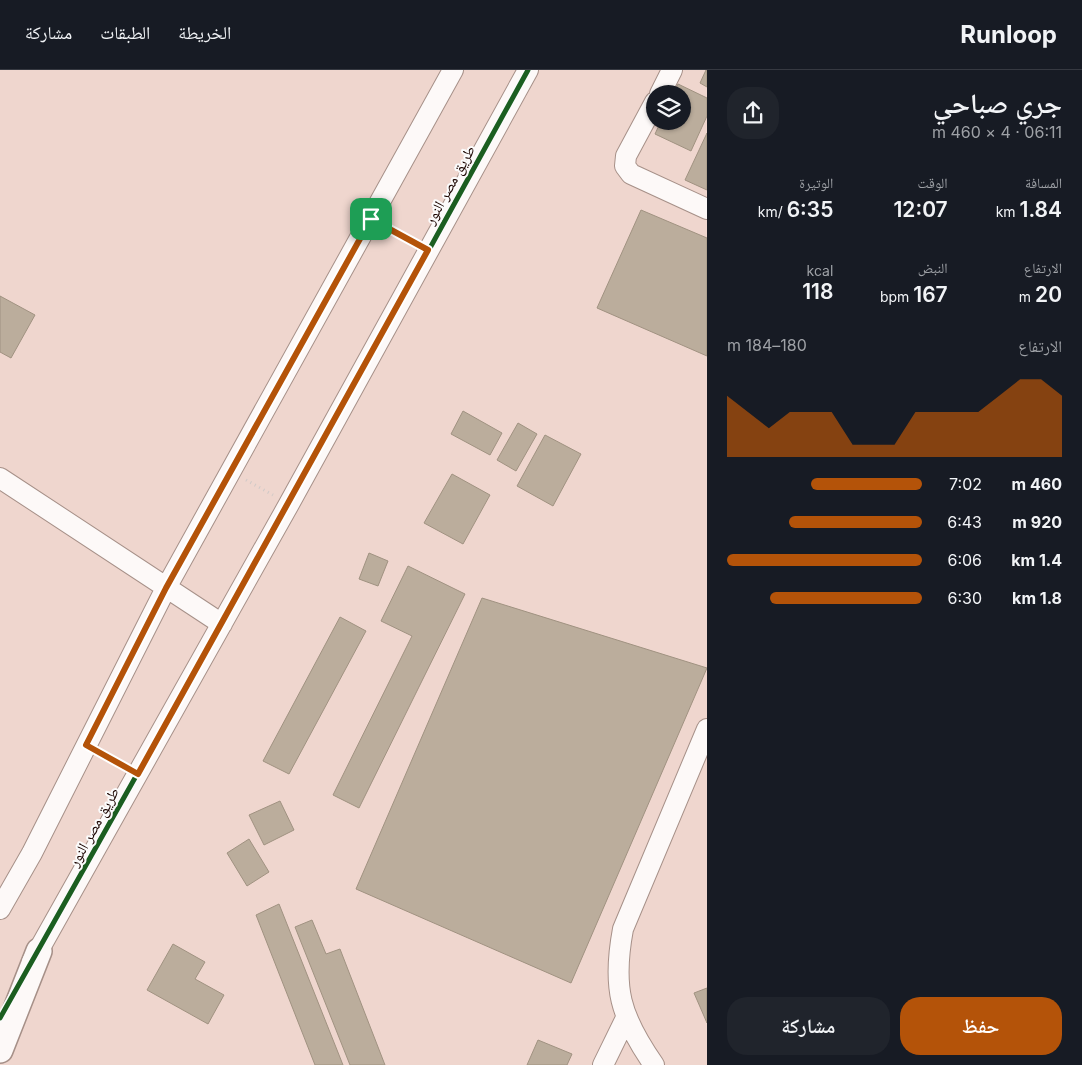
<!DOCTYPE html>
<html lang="ar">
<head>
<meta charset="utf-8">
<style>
	body { margin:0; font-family:Inter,"Noto Naskh Arabic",sans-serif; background:#20242c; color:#f1f3f6; direction:rtl; height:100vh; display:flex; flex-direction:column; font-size:19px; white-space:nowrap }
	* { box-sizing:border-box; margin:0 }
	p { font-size:16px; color:#9ea1a6 }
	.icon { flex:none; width:28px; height:28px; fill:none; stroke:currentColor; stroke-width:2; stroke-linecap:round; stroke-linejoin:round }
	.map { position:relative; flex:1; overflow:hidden; direction:ltr }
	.details { display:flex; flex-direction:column; background:#171b24; width:375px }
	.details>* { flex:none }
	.tools { position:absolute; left:646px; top:15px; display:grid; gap:10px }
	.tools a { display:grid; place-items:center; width:45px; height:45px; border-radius:50%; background:#171b24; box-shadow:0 1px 4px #0004; font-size:25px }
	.pin { position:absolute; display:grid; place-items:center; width:42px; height:42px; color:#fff; margin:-21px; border-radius:10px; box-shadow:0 2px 8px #0006 }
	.round { display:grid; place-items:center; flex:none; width:52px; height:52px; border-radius:20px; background:#20242c }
	.overview { display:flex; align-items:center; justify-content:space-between; height:85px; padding:0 20px }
	h1 { font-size:28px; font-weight:600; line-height:38px }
	.metrics { display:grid; grid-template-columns:repeat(3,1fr); gap:8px; height:85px; padding:5px 20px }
	.metrics div { display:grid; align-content:center }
	.metrics b { font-size:21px; font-weight:600 }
	.metrics small { font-size:14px; font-weight:400 }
	.metrics p { font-size:14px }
	.chart { height:140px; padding:10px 20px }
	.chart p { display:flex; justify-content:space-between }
	.chart svg { width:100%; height:90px; margin-top:5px; fill:#b45309; opacity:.7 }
	.cta { display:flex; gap:10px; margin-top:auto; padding:10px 20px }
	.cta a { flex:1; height:58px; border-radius:20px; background:#b45309; color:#fff; font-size:20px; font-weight:600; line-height:58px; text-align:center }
	.cta a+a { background:#20242c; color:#f1f3f6 }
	ul { padding:0 20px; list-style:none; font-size:16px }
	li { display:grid; grid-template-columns:80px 60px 1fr; align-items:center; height:38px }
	li i { height:12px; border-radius:6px; background:#b45309 }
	header { display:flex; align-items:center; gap:30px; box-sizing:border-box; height:70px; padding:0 25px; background:#171b24; border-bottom:1px solid #363941 }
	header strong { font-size:24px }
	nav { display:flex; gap:28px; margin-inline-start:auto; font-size:18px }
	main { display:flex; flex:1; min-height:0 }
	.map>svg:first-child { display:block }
</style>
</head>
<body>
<header>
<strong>Runloop</strong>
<nav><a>الخريطة</a><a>الطبقات</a><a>مشاركة</a></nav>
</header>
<main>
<section class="details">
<div class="overview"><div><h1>جري صباحي</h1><p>06:11 · 4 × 460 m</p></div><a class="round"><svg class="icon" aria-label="share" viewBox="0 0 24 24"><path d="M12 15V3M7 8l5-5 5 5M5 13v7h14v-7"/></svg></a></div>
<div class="metrics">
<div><p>المسافة</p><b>1.84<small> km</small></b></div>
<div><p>الوقت</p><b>12:07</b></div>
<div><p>الوتيرة</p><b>6:35<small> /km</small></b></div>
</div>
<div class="metrics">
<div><p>الارتفاع</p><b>20<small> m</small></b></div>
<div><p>النبض</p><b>167<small> bpm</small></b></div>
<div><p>kcal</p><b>118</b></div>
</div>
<div class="chart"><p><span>الارتفاع</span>180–184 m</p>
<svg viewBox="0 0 160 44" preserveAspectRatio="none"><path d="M0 44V14L10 22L20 30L30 22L40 22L50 22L60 38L70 38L80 38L90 22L100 22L110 22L120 22L130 14L140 6L150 6L160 14V44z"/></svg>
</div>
<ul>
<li><b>460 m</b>7:02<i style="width:57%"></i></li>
<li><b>920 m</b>6:43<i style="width:68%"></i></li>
<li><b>1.4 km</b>6:06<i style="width:100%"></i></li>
<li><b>1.8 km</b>6:30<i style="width:78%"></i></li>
</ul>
<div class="cta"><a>حفظ</a><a>مشاركة</a></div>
</section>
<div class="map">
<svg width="707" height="995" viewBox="0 0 707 995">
	<rect width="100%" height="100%" fill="#efd6ce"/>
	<path fill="#bbad9c" stroke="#a09281" d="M706 0H707V17L700 13Z
		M678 14 707 28V46L691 81 655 64 661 51H682V24H673Z
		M707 63V120L685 110Z
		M641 140 707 168V286L597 238Z
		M0 226 35 245 11 288 0 282Z
		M463 341 502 363 490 385 451 364Z
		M518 353 537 364 516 401 497 390Z
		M545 365 581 384 553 436 517 416Z
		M452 404 490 425 463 474 424 453Z
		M369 483 388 491 378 516 359 509Z
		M408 496 465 524 359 738 333 725 412 566 381 551Z
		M482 528 707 598 571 913 356 819Z
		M340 547 366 561 289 704 263 691Z
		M280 731 294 760 264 775 249 745Z
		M249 769 269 802 247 816 227 783Z
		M279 834 343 995H315L256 845Z
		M312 850 326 884 340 879 385 995H350L295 857Z
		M173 874 205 892 195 909 224 925 208 954 147 920Z
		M707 918V953L694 923Z
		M538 970 572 984 567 995H527Z"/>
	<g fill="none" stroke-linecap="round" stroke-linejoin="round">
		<defs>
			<path id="minor" d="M660 24 672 0
				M655 32 626 86 625 96 631 104 707 139
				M0 408 222 554
				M0 839 32 783 166 518 453 0
				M32 892 289 434 528 0
				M603 995 626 948
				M654 995C620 946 612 918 623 859L707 659"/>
			<path id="major" d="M0 980 39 881"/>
		</defs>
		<use href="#minor" stroke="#a69088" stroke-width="22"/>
		<use href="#major" stroke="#a69088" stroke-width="28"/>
		<path stroke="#d0c9c7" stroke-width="3" stroke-dasharray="1 4" stroke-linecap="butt" d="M387 158 413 172
			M246 410 273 425
			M102 684 122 695"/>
		<use href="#minor" stroke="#fdf9f8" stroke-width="20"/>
		<use href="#major" stroke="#fdf9f8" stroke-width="25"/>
		<defs>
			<path id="cycleway" d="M0 948 289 434 528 0"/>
		</defs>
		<use href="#cycleway" stroke="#fbfbfb" stroke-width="8"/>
		<use href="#cycleway" stroke="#1b5e20" stroke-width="5"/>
	</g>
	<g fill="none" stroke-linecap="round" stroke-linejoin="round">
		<defs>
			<path id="route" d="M371 149 428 180 138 704 86 675 166 518Z"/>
		</defs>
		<use href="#route" stroke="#fff" stroke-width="10"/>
		<use href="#route" stroke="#b45309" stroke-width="6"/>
	</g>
	<g text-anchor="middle" stroke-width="4" stroke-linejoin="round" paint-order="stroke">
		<g font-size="15" fill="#1c0501" stroke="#fbfbfb">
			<text transform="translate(450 115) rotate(-61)" y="5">طريق مصر النور</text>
			<text transform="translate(94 757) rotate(-61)" y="5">طريق مصر النور</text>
		</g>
	</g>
</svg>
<div class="tools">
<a><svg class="icon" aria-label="layers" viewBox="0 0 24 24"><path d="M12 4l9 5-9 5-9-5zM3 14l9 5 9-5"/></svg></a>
</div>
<div class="pin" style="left:371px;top:149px;background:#1e9e55"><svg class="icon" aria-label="arrive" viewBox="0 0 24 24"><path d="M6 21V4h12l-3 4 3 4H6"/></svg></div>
</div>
</main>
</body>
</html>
